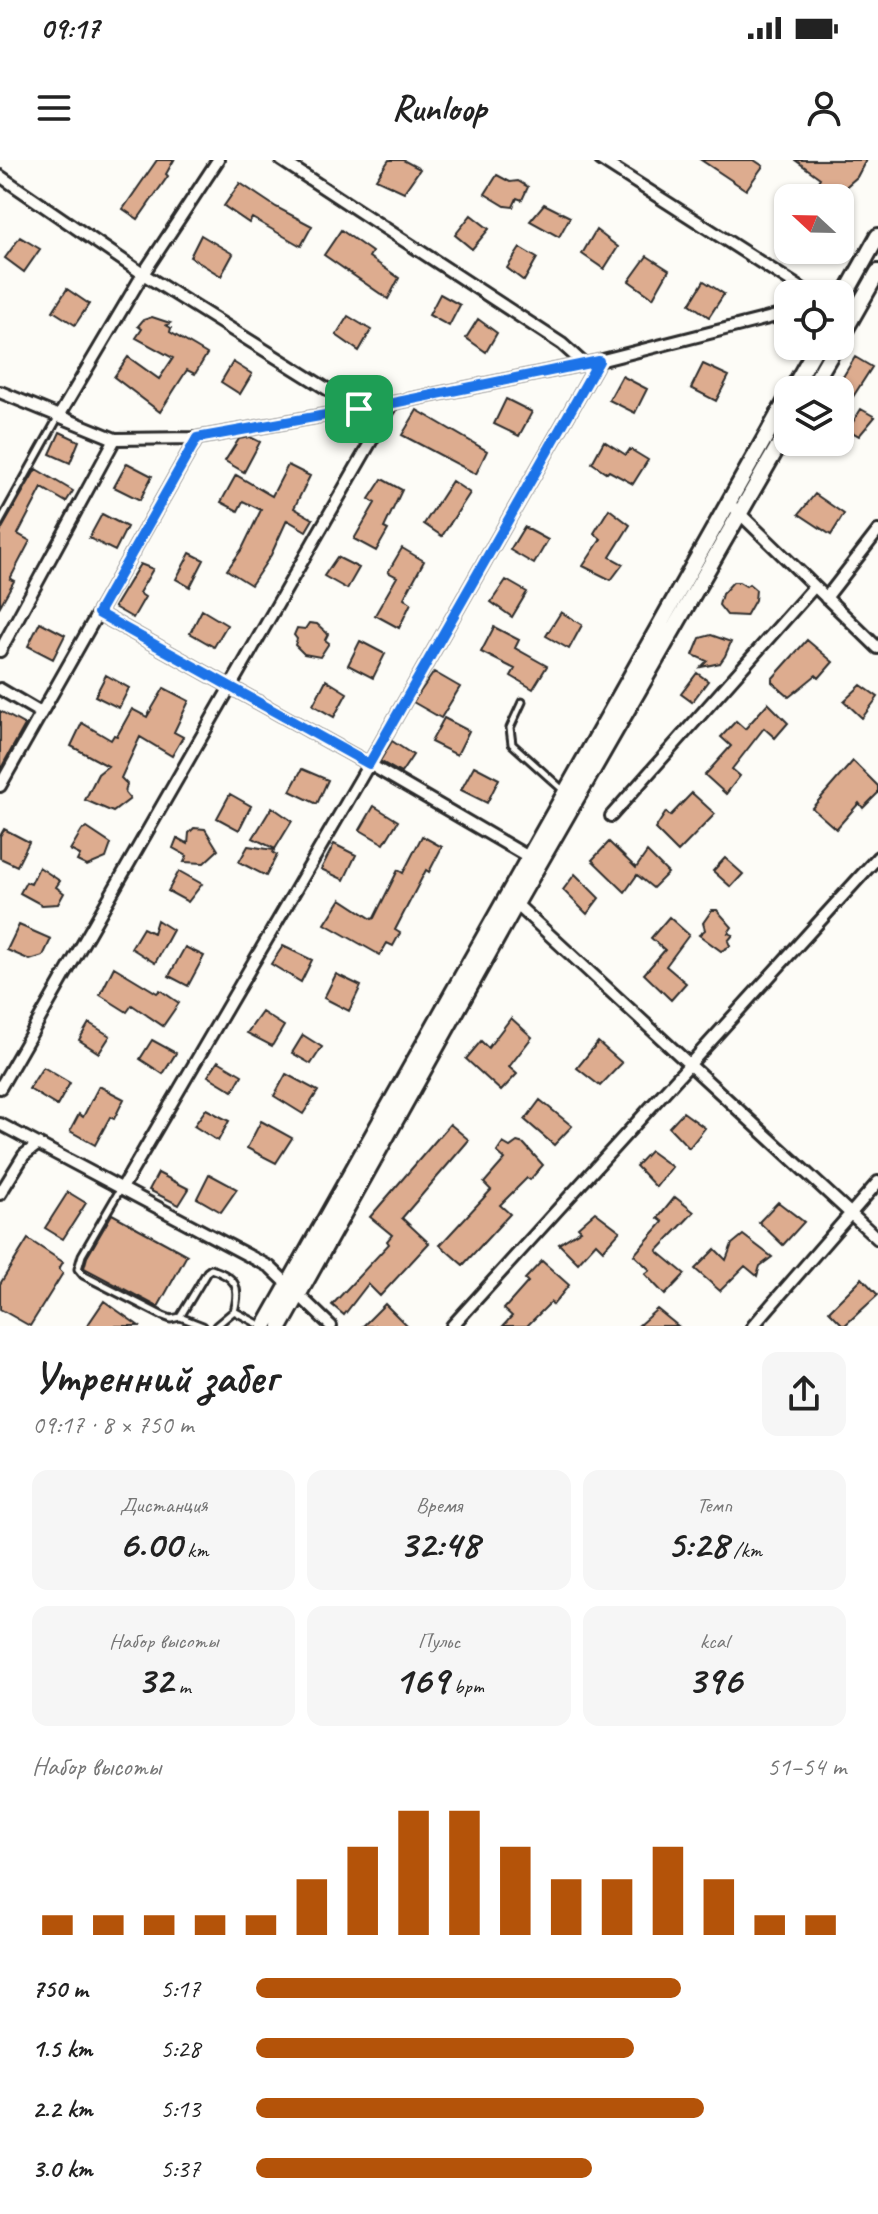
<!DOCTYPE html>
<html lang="ru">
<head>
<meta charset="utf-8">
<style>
	body { margin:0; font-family:Caveat,sans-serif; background:#f6f6f6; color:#222; height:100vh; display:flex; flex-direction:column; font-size:30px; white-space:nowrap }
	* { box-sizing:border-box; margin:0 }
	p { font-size:26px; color:#767676 }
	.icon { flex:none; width:44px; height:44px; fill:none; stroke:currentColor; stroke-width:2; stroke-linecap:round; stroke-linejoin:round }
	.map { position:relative; height:1166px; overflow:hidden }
	.sheet { display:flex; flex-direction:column; background:#fff; flex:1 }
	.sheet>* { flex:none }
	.needle { width:52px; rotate:292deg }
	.tools { position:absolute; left:774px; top:24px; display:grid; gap:16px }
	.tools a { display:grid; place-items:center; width:80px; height:80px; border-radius:16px; background:#fff; box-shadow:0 2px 6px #0004; font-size:40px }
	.pin { position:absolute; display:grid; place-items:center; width:68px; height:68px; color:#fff; margin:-34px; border-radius:16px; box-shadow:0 4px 12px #0006 }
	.round { display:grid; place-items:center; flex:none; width:84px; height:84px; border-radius:16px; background:#f6f6f6 }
	.head { display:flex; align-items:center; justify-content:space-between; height:136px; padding:0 32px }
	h1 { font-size:44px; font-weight:700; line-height:60px }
	.stats { display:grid; grid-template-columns:repeat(3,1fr); gap:12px; height:136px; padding:8px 32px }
	.stats div { display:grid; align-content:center; border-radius:16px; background:#f6f6f6; text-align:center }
	.stats b { font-size:40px; font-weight:700 }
	.stats small { font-size:22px; font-weight:400 }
	.stats p { font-size:22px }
	.chart { height:224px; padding:16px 32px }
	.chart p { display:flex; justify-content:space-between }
	.chart svg { width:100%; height:144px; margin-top:8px; stroke:#b45309; stroke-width:6 }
	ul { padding:0 32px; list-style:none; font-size:26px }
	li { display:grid; grid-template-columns:128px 96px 1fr; align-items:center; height:60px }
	li i { height:20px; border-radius:10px; background:#b45309 }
	.status { display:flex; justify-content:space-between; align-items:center; height:56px; padding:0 40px; background:#fff; direction:ltr }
	.status svg { height:22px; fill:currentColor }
	header { display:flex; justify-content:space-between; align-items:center; height:104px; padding:0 32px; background:#fff; font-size:36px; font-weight:700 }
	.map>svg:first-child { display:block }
</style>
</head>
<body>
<div class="status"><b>09:17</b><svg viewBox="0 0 49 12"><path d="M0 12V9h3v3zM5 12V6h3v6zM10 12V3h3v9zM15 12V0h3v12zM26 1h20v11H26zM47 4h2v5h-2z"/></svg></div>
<header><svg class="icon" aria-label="menu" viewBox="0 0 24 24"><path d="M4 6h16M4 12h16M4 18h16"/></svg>Runloop<svg class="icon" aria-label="person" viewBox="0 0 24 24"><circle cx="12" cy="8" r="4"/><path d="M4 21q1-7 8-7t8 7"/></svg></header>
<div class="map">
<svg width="878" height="1166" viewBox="0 0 878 1166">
	<rect width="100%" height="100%" fill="#fdfcf7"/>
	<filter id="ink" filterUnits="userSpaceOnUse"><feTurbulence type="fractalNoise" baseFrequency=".0125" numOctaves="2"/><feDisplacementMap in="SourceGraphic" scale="16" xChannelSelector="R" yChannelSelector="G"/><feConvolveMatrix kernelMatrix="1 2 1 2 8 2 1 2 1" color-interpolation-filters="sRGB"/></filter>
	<g filter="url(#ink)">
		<path fill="#ddac8f" stroke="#2b2b2b" stroke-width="2" d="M157 0H174L166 14 168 16 138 59 123 49Z
			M389 0H403L420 9 404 32 376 19Z
			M701 0H754L763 6 746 30Z
			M795 0H866L857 17 834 37 815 26 820 18Z
			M497 15 510 22 518 21 528 27 522 40 517 38 513 47 505 46 485 34Z
			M240 23 276 47 312 66 301 86 252 58 249 63 224 46Z
			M544 44 570 57 559 77 530 61Z
			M471 55 489 69 472 89 455 75Z
			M341 70 372 92 369 97 399 118 388 139 324 95Z
			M596 70 618 87 604 109 582 94Z
			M201 75 233 94 221 116 190 97Z
			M20 77 40 89 24 112 5 98Z
			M520 88 537 98 524 121 507 108Z
			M647 96 669 110 653 138 629 121Z
			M704 121 724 134 709 157 690 144Z
			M67 129 89 144 75 165 53 151Z
			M440 134 460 145 449 166 429 155Z
			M348 156 371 170 359 191 336 175Z
			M152 157 170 163 166 165 171 168 170 172 207 194 195 214 187 210 160 252 114 217 128 197 159 219 173 198 136 178 142 169 138 166 143 160Z
			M478 159 497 173 486 192 466 178Z
			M855 197 872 207 849 243 840 238V230H835Z
			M233 202 252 214 240 234 221 222Z
			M703 204 729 216 716 241 691 228Z
			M622 216 647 229 635 253 609 240Z
			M506 239 532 252 519 276 494 264Z
			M861 249 875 257 859 276 848 270Z
			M417 250 487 291 476 314 402 275Z
			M60 272 79 281 70 303 50 294Z
			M250 277 260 282 244 312 225 301 239 279Z
			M604 281 626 295 630 289 648 300 633 324 609 311 607 313 592 303Z
			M127 303 152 316 140 340 114 327Z
			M288 305 310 316 294 348 313 359 306 371 287 360 271 395 251 425 227 410 242 389 261 350 243 341 238 351 221 342 236 315 272 336Z
			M36 309 73 331 66 342 42 328 18 374 30 381 10 419 14 421 0 446V372Z
			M382 319 402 330 384 368 388 370 376 391 354 379 375 343 369 339Z
			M452 321 470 333 442 376 424 364Z
			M815 334 844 354 831 375 799 354Z
			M609 349 630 365 610 397 623 404 611 420 583 406 601 379 594 373Z
			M102 354 127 367 115 391 89 378Z
			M524 367 548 380 534 404 510 390Z
			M402 388 424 401 404 438 411 443 399 468 375 455 397 417 388 412Z
			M190 393 204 400 190 427 176 419Z
			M337 397 359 408 347 429 324 416Z
			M140 404 153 409 139 433 145 437 133 458 114 447Z
			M506 420 527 432 512 457 491 442Z
			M733 422H739L746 426 749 424 756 430 755 440 746 456 727 455 719 445 722 434Z
			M202 450 227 465 214 487 190 473Z
			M561 452 582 465 569 489 546 476Z
			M40 462 65 475 53 499 28 486Z
			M309 463 317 464 328 474 325 480 329 483 320 497 304 494 295 485 297 479 294 475 297 468 305 469Z
			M494 467 519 480 515 488 547 506 533 529 511 516 515 509 481 492Z
			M711 475 731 482 725 496 720 503 701 507 707 501 693 495 700 478Z
			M807 480 833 502 819 518 816 515 789 537 772 522V519Z
			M360 481 385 494 373 518 348 505Z
			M434 512 460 527 441 558 413 542Z
			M697 513 708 521 692 542 681 534Z
			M106 515 129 528 119 548 95 536Z
			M326 520 347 533 334 557 313 545Z
			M861 525 878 537 862 558 844 541Z
			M164 528 189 541 174 572 183 577 172 596 140 577 121 618 127 624 125 633 130 639 113 652 85 640 98 614 108 606 71 586 82 563 111 580 114 575 117 576 132 549 147 557Z
			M768 543 788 563 775 578 764 568 732 609 740 616 726 634 705 615 731 586 721 577 736 561 745 569Z
			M0 551 25 565 0 610Z
			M444 558 469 571 457 595 431 582Z
			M392 581 413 595 401 613 380 601Z
			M853 601 878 626V633L863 648 859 643 836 669 812 648Z
			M474 606 499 619 487 643 461 630Z
			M302 609 328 620 317 644 290 631Z
			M692 633 715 654 678 692 655 669 666 652 670 656Z
			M230 634 251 646 239 670 217 658Z
			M374 646 398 661 384 684 360 670Z
			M272 647 292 661 275 689 253 678Z
			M87 668 111 684 106 698 87 706 77 701 80 695 70 690 82 670Z
			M194 668 205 669 218 690 204 703 184 702 187 696 173 688 177 678 188 684 189 673Z
			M4 669 29 682 17 706 0 698V676Z
			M422 676 442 687 429 712 426 710 395 770 400 773 393 786 387 783 380 795 325 764 341 739 372 759 374 758 398 710 403 713Z
			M609 682 636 708 647 692 668 713 653 728 637 715 625 732 592 700Z
			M334 684 356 695 344 720 321 709Z
			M248 686 274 690 273 693 277 695 266 716 239 702Z
			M725 698 743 714 731 727 713 711Z
			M39 707 60 721 56 727 64 733 58 744 42 745 20 733 26 722 31 724Z
			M179 711 202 724 188 742 168 731Z
			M575 714 599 738 587 754 563 730Z
			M712 750H717L732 767 728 773 733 775 728 781 730 786 721 791 699 775 705 770 703 763Z
			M669 757 689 775 666 806 686 823 671 840 644 814 665 790 651 778Z
			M157 760 173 770 155 803 131 788 143 768 153 773Z
			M19 765 51 779 43 796 30 800 7 790Z
			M283 786 312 800 301 822 271 804Z
			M185 787 204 796 188 826 169 816Z
			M114 807 157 833 160 830 179 843 163 866 132 845 127 852 100 835Z
			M336 814 361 826 349 851 324 838Z
			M262 852 284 866 272 886 247 873Z
			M511 858 532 877 509 907 517 914 501 931 466 899 481 881 488 888Z
			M89 863 110 876 99 893 79 880Z
			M303 875 322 887 311 904 292 893Z
			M152 880 176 893 163 914 140 899Z
			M598 882 622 903 600 926 577 908Z
			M218 901 242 915 233 931 208 916Z
			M43 907 70 923 57 946 29 929Z
			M286 914 318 931 303 954 274 936Z
			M99 926 124 939 114 959 110 957 95 985 70 971 79 954 83 957Z
			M540 940 572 966 554 985 525 960Z
			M206 949 229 961 218 981 194 966Z
			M683 952 705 968 689 988 669 967Z
			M261 961 292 978 276 1003 247 988Z
			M450 964 469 980 402 1058 429 1083 380 1136 368 1124 344 1155 332 1145 389 1084 387 1081 392 1075 370 1057Z
			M517 982 524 984 543 1005 530 1020 527 1018 500 1045 510 1054 463 1105 440 1085 491 1030 484 1023 505 999 497 992 503 983 510 987Z
			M650 991 672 1007 656 1027 636 1006Z
			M158 1013 189 1029 179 1045 149 1030Z
			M209 1014 237 1029 221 1052 197 1038Z
			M68 1032 86 1043 63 1079 45 1068Z
			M675 1037 694 1052 657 1091 685 1114 665 1135 645 1114 650 1110 634 1095 663 1062 658 1058Z
			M778 1042 804 1062 783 1085 759 1062Z
			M595 1052 620 1071 603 1090 596 1083 578 1103 559 1084 581 1070 578 1067Z
			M112 1054 187 1095 158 1147 84 1108 87 1097Z
			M743 1075 772 1097 760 1106 757 1116 745 1106 720 1131 695 1109 715 1089 726 1100 732 1084Z
			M28 1079 63 1102 59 1109 63 1113 30 1166 0 1149V1124Z
			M542 1101 569 1125 553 1145 551 1142 527 1166H503L512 1156 504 1149 528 1122 525 1119Z
			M862 1118 878 1135 844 1166 829 1151Z
			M104 1141 139 1166H87Z
			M385 1144 407 1166H363Z
			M657 1149 678 1166H638Z"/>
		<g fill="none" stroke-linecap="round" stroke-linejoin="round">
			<defs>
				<path id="lane" d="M0 362 59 256
					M522 542 510 568 512 584 564 631
					M121 1028 82 1095 78 1109 83 1115 163 1156 171 1159 180 1157 203 1166
					M180 1157 207 1112 211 1109C236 1117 241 1127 234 1151
					M216 1166 234 1151 262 1166"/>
				<path id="street" d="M281 0 562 184 583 203
					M601 0 810 134
					M0 16 143 114 359 249
					M840 153 851 159
					M0 232 115 279 197 278 393 243 599 201 788 153
					M59 256 143 114 218 0
					M728 342 878 488
					M826 438 878 371
					M98 453 369 604 532 699
					M0 491 115 279
					M0 529 41 553
					M0 626 197 278
					M611 656 814 427
					M513 741 878 1079
					M0 928 393 243
					M0 964 270 1107 331 1166
					M122 1028 369 604 599 201
					M0 1034 24 995 37 985
					M452 1166 878 697
					M753 1166 878 1022"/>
				<path id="secondary" d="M840 144 878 76
					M840 179 878 112
					M792 230 817 186
					M810 230 836 186
					M265 1166 788 237
					M281 1166 516 744 788 269"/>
			</defs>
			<use href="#lane" stroke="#2b2b2b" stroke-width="11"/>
			<use href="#street" stroke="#2b2b2b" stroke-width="16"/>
			<use href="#secondary" stroke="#2b2b2b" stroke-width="20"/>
			<use href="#lane" stroke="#fdfcf7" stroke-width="5"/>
			<use href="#street" stroke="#fdfcf7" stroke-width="10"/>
			<use href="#secondary" stroke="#fdfcf7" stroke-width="14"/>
		</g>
	</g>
	<g fill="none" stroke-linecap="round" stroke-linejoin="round" filter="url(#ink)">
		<defs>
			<path id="route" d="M599 201 369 604 98 453 197 278 393 243Z"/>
		</defs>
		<use href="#route" stroke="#fff" stroke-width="16"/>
		<use href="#route" stroke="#1a73e8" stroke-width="10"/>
	</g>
</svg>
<div class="tools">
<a><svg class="needle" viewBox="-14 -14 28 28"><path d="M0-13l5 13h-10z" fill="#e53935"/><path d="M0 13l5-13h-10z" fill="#767676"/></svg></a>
<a><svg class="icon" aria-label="locate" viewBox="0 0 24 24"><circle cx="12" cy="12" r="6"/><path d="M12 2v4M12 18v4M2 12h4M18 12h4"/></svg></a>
<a><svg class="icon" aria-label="layers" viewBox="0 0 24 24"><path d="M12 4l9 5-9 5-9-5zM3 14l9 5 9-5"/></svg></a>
</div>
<div class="pin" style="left:359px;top:249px;background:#1e9e55"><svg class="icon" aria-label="arrive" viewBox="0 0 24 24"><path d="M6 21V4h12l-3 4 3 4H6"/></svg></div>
</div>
<section class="sheet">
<div class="head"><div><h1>Утренний забег</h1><p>09:17 · 8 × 750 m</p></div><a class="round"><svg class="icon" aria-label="share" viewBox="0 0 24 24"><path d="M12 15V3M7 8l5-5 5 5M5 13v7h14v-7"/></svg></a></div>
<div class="stats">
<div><p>Дистанция</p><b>6.00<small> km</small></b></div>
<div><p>Время</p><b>32:48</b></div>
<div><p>Темп</p><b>5:28<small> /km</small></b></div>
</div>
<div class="stats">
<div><p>Набор высоты</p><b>32<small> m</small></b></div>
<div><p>Пульс</p><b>169<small> bpm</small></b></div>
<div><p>kcal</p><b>396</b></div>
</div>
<div class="chart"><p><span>Набор высоты</span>51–54 m</p>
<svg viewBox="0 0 160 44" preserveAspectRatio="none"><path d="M5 44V38M15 44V38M25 44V38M35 44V38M45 44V38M55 44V27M65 44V17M75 44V6M85 44V6M95 44V17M105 44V27M115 44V27M125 44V17M135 44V27M145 44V38M155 44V38"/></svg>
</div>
<ul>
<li><b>750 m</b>5:17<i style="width:72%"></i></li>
<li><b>1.5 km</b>5:28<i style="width:64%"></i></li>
<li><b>2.2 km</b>5:13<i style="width:76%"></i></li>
<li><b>3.0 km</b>5:37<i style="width:57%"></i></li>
</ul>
</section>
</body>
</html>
